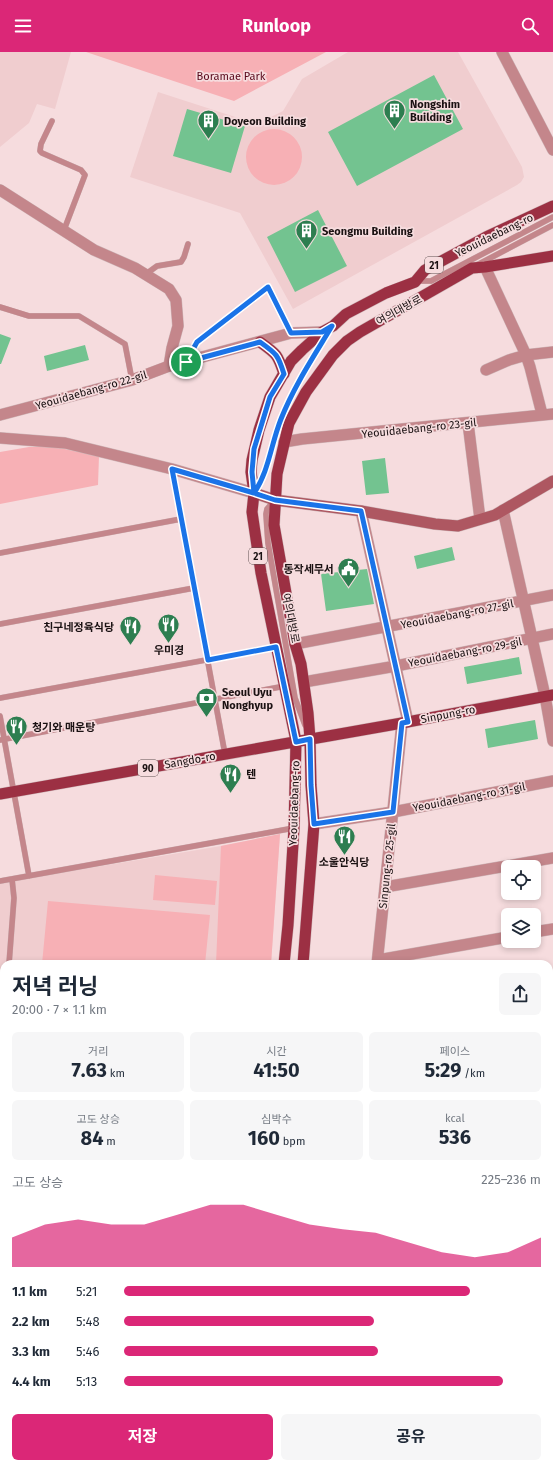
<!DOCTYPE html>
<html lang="ko">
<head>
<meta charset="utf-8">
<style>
	body { margin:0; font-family:"Fira Sans","Noto Sans KR",sans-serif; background:#f6f6f7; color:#1f2937; height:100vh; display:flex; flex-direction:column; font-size:15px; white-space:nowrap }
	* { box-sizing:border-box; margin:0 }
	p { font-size:13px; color:#747a83 }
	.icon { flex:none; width:22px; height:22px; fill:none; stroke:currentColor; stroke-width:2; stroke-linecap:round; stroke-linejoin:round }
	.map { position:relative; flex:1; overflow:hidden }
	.details { position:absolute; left:0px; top:908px; width:553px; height:508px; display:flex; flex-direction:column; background:#fff; border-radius:12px 12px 0 0; box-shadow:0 2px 6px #0003 }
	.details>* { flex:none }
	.tools { position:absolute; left:501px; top:808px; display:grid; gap:8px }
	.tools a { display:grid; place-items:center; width:40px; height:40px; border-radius:6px; background:#fff; box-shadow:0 2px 6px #0003; font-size:20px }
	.pin { position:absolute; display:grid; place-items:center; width:34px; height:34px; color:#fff; margin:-17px; border:2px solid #fff; border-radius:50%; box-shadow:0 1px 4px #0007 }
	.round { display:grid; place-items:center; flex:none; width:42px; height:42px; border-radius:6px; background:#f6f6f7 }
	.overview { display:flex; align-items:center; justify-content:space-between; height:68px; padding:0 12px }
	h1 { font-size:22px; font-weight:700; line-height:30px }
	.figures { display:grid; grid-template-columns:repeat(3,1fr); gap:6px; height:68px; padding:4px 12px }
	.figures div { display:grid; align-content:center; border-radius:6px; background:#f6f6f7; text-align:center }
	.figures b { font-size:20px; font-weight:700 }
	.figures small { font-size:11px; font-weight:400 }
	.figures p { font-size:11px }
	.chart { height:112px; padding:8px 12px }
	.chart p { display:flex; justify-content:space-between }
	.chart svg { width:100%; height:72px; margin-top:4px; fill:#db2777; opacity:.7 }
	.cta { display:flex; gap:8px; margin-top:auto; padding:8px 12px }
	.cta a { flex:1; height:46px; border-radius:6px; background:#db2777; color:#fff; font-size:16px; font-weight:700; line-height:46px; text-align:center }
	.cta a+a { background:#f6f6f7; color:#1f2937 }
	ul { padding:0 12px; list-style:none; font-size:13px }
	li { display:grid; grid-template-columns:64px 48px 1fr; align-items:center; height:30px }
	li i { height:10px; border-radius:5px; background:#db2777 }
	header { display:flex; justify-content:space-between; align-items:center; height:52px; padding:0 12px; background:#db2777; color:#fff; font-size:18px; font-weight:700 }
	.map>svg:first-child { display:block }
</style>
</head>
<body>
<header><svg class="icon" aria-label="menu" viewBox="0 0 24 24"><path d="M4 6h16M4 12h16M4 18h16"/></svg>Runloop<svg class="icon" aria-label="search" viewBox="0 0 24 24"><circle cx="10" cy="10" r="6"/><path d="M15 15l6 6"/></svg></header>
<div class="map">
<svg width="553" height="1416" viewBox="0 0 553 1416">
	<rect width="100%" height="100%" fill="#f6dcde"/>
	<path fill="#f0cdcf" d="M0 0H71L55 57 37 52 29 71 0 95Z
		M348 0H458L522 115 524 125 521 130 517 133 293 257 240 161 130 125 158 40 257 72 283 59 302 27Z
		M280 782 271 912H4V1255H0V831L221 794Z
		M549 948H553V1222H549Z"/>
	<path fill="#f7b0b5" d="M86 0H326L234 49Z
		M246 105a28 28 0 1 1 56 0a28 28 0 1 1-56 0Z
		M29 395H55L99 404 98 433 0 452V400Z
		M280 782 271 912H216L221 794Z
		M155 823 217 829 215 853 153 848Z
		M48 849 210 863 205 912H42Z"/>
	<path fill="#73c390" d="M434 23 463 77 357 134 328 80Z
		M187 57 245 74 231 121 173 104Z
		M318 158 347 214 295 240 267 185Z
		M0 282 11 286 1 312H0Z
		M85 293 89 308 47 319 44 304Z
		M385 406 389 441 366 443 362 409Z
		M452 495 455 508 417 517 414 504Z
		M367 517 374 552 326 559 321 522Z
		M519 605 522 622 467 632 464 615Z
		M535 668 538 687 488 696 485 677Z"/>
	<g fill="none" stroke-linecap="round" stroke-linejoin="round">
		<defs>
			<path id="service" d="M52 69 41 92 40 99 42 101 81 118 85 123 64 178
				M477 213 553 173
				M146 222 157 214 181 210 184 205 188 192
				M417 229H431L553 165
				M0 255 29 264H79L125 292 132 328
				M187 309 197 290 268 235 291 281
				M172 417 225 702
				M255 439C269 418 272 393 280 370 292 337 312 307 330 277
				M274 449 267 457 266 462 268 491 295 646 305 673
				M0 501 181 467
				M0 572 194 536
				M0 646 276 595
				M0 664 29 824
				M0 688 285 634
				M0 829 294 776
				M9 912 14 846 12 827
				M4 969 2 992 4 997
				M0 1043 4 1041
				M0 1291 4 1317
				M1 1416V1341L4 1327
				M80 1416 81 1412"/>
			<path id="minor" d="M502 0 553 98
				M0 138 94 198 135 216 169 237 176 248 178 274 172 296 169 314
				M485 215 526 303 530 315 542 362
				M486 318 509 308 526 303 553 300
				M468 371 480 467
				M284 390 302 387 553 362
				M503 458 545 644 553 689
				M361 459 408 670
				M295 592 553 543
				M304 630 396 614 553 582
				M314 772 393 760 553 729
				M385 835 553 806
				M534 880 553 877
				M378 908 508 885
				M377 912 402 671
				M549 932H553
				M0 1273 4 1272
				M148 1416V1412
				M323 1416 324 1412"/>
			<path id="tertiary" d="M0 363 132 328 169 314 291 281 322 280
				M0 386 65 391 172 417 254 441"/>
			<path id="secondary" d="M254 441 275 448 361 459 435 472 458 474 495 463 553 429
				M549 1369 553 1368
				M549 1383 553 1382
				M333 1416 350 1412
				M398 1416 416 1412"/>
			<path id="primary" d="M260 290C277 302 278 303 284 322
				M0 742 402 671 553 643
				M284 912 288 873 294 776 296 689 261 521 252 460 254 441 251 420 252 408 259 378 270 345 291 309 302 298 322 280 333 274 346 262 386 241 415 230 425 218 486 185 553 154
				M303 912 314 772 311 733 310 687 308 661 301 612 295 592 274 473 277 422 289 371 306 340 333 303 347 289 360 280 472 216 485 215 553 204
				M276 1412 283 1416
				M232 1416 233 1412
				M251 1416V1412"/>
		</defs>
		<use href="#service" stroke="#ceb7b9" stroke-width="6"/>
		<use href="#minor" stroke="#ceb7b9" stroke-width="12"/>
		<use href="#tertiary" stroke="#ceb7b9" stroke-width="12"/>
		<use href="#secondary" stroke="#ceb7b9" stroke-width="12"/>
		<use href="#primary" stroke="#ceb7b9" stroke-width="12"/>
		<path stroke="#8d7b7d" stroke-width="2" stroke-dasharray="3 2" stroke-linecap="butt" d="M549 1228 553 1227"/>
		<use href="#service" stroke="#c4868b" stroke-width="5.5"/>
		<use href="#minor" stroke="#c4868b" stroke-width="11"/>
		<use href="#tertiary" stroke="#c4868b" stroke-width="11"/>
		<use href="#secondary" stroke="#ae5761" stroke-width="11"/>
		<use href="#primary" stroke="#9c3043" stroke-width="11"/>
	</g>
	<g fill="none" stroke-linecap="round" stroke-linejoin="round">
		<defs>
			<path id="route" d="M186 310 260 290C277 302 278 303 284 322L270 345 254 397 252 420 254 441 172 417 208 608 276 595 296 690 310 687 311 733 314 772 393 760 402 671 408 670 361 459 275 448 254 441C269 419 271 392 281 367 294 334 314 304 332 274L322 280 291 281 268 235 197 290 186 310"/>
		</defs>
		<use href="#route" stroke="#fff" stroke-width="8"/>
		<use href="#route" stroke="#1a73e8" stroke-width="5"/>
	</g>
	<defs>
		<symbol id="building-pin" viewBox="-11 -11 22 30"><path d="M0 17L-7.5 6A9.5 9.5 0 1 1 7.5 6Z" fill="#2d7e50" stroke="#f6dcde"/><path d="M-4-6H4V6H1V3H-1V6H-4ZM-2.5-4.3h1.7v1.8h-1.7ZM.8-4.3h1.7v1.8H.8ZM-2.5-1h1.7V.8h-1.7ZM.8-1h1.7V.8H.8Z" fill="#fff"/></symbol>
		<symbol id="civic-pin" viewBox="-11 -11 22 30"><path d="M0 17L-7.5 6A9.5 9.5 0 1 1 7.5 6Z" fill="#2d7e50" stroke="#f6dcde"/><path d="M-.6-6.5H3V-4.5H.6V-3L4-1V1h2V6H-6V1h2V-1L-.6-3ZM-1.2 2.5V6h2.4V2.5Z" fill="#fff"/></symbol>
		<symbol id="restaurant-pin" viewBox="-11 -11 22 30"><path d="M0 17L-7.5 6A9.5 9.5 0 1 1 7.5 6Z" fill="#2d7e50" stroke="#f6dcde"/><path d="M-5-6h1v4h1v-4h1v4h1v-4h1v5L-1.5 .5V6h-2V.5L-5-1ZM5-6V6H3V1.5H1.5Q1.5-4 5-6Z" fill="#fff"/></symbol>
		<symbol id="bank-pin" viewBox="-11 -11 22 30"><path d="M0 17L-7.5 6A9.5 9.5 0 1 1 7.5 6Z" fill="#2d7e50" stroke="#f6dcde"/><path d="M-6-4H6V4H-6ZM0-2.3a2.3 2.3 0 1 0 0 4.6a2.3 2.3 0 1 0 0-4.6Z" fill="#fff"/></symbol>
	</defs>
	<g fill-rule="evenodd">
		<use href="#building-pin" x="382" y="46" width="25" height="34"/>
		<use href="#building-pin" x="196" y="56" width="25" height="34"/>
		<use href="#building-pin" x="294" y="166" width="25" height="34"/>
		<use href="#civic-pin" x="336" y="504" width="25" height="34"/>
		<use href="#restaurant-pin" x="156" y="560" width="25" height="34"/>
		<use href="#restaurant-pin" x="118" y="562" width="25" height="34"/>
		<use href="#bank-pin" x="194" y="634" width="25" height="34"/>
		<use href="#restaurant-pin" x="4" y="662" width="25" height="34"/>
		<use href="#restaurant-pin" x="218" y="710" width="25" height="34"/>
		<use href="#restaurant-pin" x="332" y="772" width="25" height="34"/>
	</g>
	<g text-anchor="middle" stroke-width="3.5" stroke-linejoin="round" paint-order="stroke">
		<g fill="#f6dcde" stroke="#5c4e4f" stroke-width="1">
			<rect x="425" y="205" width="18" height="16" rx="3"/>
			<rect x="249" y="496" width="18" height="16" rx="3"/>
			<rect x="138" y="708" width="20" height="16" rx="3"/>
		</g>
		<g font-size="10" font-weight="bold" fill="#1a1112">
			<text x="434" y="217">21</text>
			<text x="258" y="508">21</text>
			<text x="148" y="720">90</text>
		</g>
		<g font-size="11" fill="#59091c" stroke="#f6dcde">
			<text x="231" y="28">Boramae Park</text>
		</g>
		<g font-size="11" font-weight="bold" fill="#1a1112" stroke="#f6dcde" text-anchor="start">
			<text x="410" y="56">Nongshim<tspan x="410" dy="13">Building</tspan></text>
			<text x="224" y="73">Doyeon Building</text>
			<text x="322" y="183">Seongmu Building</text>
			<text x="334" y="521" text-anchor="end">동작세무서</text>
			<text x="114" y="579" text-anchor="end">친구네정육식당</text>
			<text x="169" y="602" text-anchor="middle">우미경</text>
			<text x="222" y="644">Seoul Uyu<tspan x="222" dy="13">Nonghyup</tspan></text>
			<text x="32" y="679">청기와 매운탕</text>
			<text x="246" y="726">텐</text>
			<text x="344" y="814" text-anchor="middle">소울안식당</text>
		</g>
		<g font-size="11" fill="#1a1112" stroke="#f6dcde">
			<text transform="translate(494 183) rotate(-26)" y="4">Yeouidaebang-ro</text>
			<text transform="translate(399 258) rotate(-29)" y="4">여의대방로</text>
			<text transform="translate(91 338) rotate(-16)" y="4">Yeouidaebang-ro 22-gil</text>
			<text transform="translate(419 376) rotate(-6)" y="4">Yeouidaebang-ro 23-gil</text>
			<text transform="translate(457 562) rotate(-11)" y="4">Yeouidaebang-ro 27-gil</text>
			<text transform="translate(291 566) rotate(79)" y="4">여의대방로</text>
			<text transform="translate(465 600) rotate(-11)" y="4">Yeouidaebang-ro 29-gil</text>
			<text transform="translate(448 662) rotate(-11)" y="4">Sinpung-ro</text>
			<text transform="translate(190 708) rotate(-10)" y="4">Sangdo-ro</text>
			<text transform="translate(469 745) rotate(-11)" y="4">Yeouidaebang-ro 31-gil</text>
			<text transform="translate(294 751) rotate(-88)" y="4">Yeouidaebang-ro</text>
			<text transform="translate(387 814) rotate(-84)" y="4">Sinpung-ro 25-gil</text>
		</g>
	</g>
</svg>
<div class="tools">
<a><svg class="icon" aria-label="locate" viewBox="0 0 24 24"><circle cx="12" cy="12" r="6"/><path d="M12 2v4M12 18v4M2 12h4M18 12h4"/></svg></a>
<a><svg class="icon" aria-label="layers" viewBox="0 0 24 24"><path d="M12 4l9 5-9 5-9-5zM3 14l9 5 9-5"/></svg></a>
</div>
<div class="pin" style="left:186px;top:310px;background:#1e9e55"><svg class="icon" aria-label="arrive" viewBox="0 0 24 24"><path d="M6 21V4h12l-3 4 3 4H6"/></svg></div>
<section class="details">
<div class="overview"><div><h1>저녁 러닝</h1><p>20:00 · 7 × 1.1 km</p></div><a class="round"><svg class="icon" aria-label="share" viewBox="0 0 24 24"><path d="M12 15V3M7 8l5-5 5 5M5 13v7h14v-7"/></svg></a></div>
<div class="figures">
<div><p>거리</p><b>7.63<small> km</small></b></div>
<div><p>시간</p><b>41:50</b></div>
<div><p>페이스</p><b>5:29<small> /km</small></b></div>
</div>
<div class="figures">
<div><p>고도 상승</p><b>84<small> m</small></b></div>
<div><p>심박수</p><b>160<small> bpm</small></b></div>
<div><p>kcal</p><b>536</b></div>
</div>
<div class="chart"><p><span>고도 상승</span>225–236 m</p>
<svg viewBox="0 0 160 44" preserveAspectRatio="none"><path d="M0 44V26L10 18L20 15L30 18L40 18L50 12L60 6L70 6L80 12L90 18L100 21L110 23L120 29L130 35L140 38L150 35L160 26V44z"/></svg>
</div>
<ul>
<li><b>1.1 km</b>5:21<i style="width:83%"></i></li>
<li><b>2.2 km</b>5:48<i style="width:60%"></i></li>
<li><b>3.3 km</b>5:46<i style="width:61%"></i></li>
<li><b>4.4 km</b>5:13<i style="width:91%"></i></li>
</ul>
<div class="cta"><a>저장</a><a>공유</a></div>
</section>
</div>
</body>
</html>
